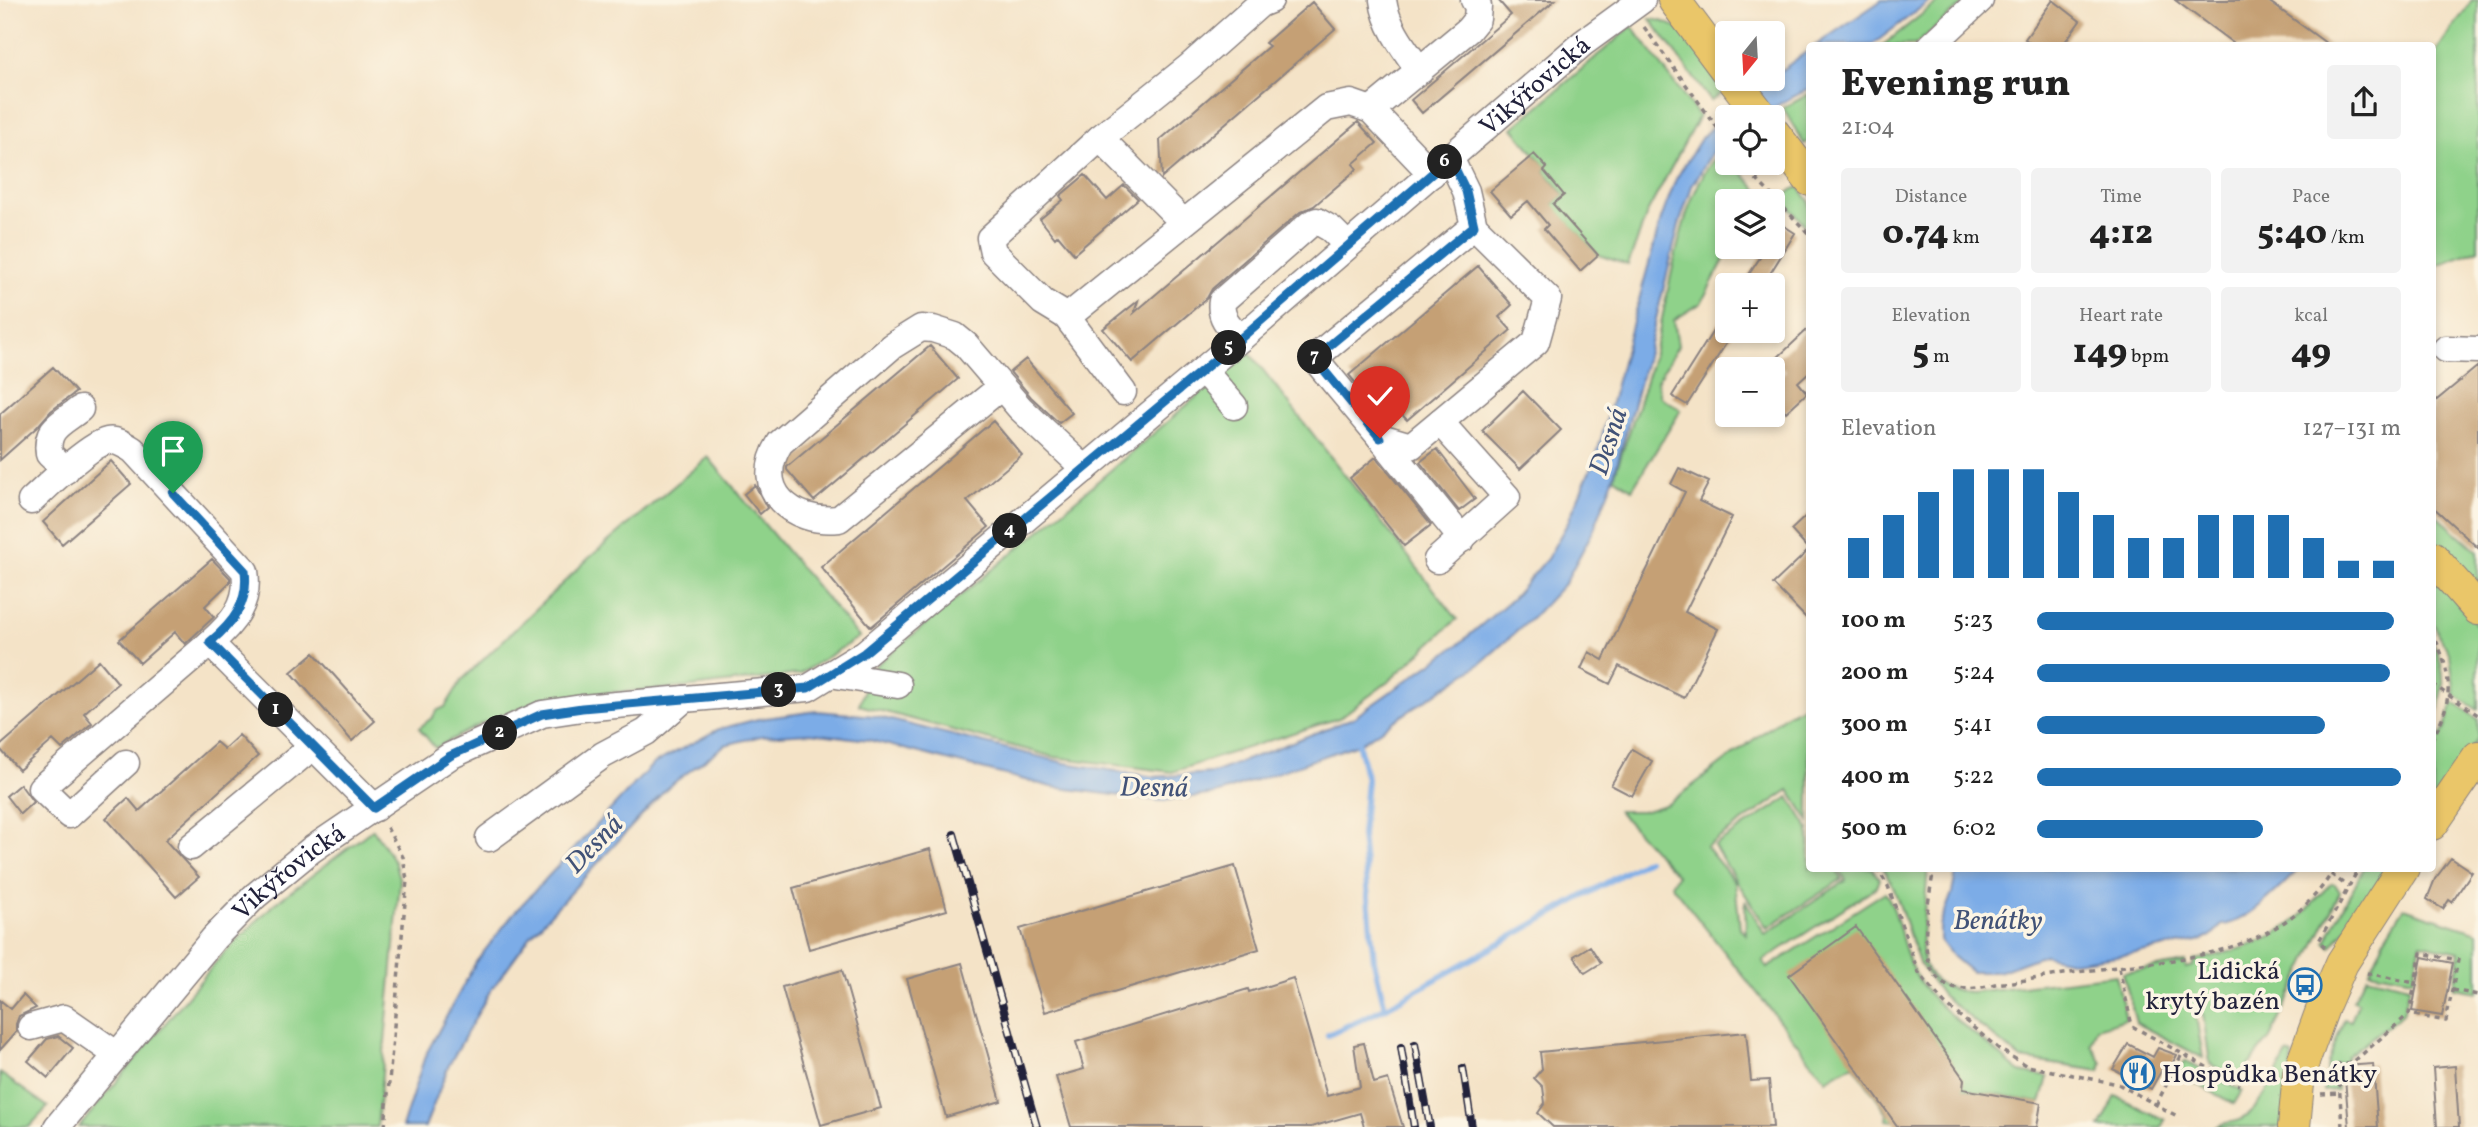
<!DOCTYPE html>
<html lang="en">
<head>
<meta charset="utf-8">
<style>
	body { margin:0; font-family:Vollkorn,serif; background:#f2f2f2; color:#222; height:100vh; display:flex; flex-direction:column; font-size:26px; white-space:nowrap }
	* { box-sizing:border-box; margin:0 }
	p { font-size:23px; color:#767676 }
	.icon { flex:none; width:38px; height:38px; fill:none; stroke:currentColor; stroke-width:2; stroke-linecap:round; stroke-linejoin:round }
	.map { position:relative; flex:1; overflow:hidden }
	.details { position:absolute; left:1806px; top:42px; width:630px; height:830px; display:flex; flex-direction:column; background:#fff; border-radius:7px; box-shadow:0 4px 10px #0003 }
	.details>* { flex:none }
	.needle { width:46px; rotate:198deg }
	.buttons { position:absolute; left:1715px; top:21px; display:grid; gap:14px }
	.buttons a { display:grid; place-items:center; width:70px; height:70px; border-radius:7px; background:#fff; box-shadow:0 4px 10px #0003; font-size:35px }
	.pin { position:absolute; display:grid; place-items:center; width:60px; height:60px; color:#fff; margin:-72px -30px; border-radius:50% 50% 50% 0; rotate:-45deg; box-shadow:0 0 7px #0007 }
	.pin .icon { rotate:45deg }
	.km { position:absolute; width:35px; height:35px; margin:-18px; border-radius:50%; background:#222; color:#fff; font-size:19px; line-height:35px; text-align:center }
	.round { display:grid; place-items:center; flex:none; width:74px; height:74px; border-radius:7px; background:#f2f2f2 }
	.head { display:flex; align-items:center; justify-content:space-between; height:119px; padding:0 35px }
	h1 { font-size:38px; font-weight:800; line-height:52px }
	.stats { display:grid; grid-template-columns:repeat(3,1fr); gap:10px; height:119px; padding:7px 35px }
	.stats div { display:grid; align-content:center; border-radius:7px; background:#f2f2f2; text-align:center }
	.stats b { font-size:35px; font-weight:800 }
	.stats small { font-size:19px; font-weight:400 }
	.stats p { font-size:19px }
	.chart { height:196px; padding:14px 35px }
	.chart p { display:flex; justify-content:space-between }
	.chart svg { width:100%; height:126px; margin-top:7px; stroke:#1f6fb2; stroke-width:6 }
	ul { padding:0 35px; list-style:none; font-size:23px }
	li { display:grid; grid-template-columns:112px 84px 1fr; align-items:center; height:52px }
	li i { height:18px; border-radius:9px; background:#1f6fb2 }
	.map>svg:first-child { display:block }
</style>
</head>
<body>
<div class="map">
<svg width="2478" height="1127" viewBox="0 0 2478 1127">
	<rect width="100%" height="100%" fill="#fcf5e5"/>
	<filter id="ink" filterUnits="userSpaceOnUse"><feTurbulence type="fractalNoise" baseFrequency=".0143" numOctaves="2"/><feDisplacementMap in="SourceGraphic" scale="14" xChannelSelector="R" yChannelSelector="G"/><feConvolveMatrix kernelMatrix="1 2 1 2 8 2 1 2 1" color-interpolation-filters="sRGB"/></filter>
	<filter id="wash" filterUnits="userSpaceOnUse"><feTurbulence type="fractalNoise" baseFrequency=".00686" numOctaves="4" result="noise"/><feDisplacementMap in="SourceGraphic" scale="28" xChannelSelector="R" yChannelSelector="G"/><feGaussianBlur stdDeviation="1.57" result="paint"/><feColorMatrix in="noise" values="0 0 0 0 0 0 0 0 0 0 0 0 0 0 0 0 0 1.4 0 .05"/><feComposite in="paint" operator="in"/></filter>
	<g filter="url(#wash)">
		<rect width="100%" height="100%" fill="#f4e3c7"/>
		<path fill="#8fd28a" stroke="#587a62" stroke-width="2" d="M1940 0H1968L1915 45 1882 46Z
			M2472 0H2478V249L2433 267V57Z
			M1650 19C1689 22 1705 60 1727 89L1711 101Z
			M1632 26 1699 116 1648 211 1628 265 1598 255 1552 205 1564 194 1544 171 1546 168 1513 128Z
			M1809 94V141L1804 144 1783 108Z
			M1724 151 1727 155V163H1734L1765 199 1764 201H1727L1729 247 1725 258 1701 303 1674 320 1678 346 1657 381 1661 397 1681 410 1632 489 1614 477C1628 434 1644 392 1655 349 1668 302 1682 177 1724 151Z
			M1799 187 1809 201V229L1782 200 1791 190Z
			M1249 352 1457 619 1388 682 1339 718 1172 772 1054 757 859 705 867 681 876 665 1044 527Z
			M708 457 859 637 800 674 691 687 600 693 538 701 483 723 435 748 419 728 433 717 436 711 445 707 462 680 589 558Z
			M2432 511 2478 552V595L2433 543Z
			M2432 578 2453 597 2478 626V710L2455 695 2450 655 2433 623Z
			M2433 642C2448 672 2445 695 2433 725Z
			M2453 702 2478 719V738L2433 803V749L2445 728Z
			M1809 703V821L1789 790 1706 847 1735 882 1740 928 1746 934 1745 900 1765 934 1846 880 1838 868H1872L1879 879 1876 887 1763 961 1767 968 1885 892C1901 916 1901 949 1915 974 1937 1012 1979 1034 2010 1064L2020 1072 2048 1077 2041 1103 1963 1089 1915 1125 1887 1120 1888 1114 1853 1064 1826 1080 1673 887 1672 883 1677 875 1618 811H1646L1668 804 1786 715Z
			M1789 797 1809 829 1810 868H1835L1842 879 1767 928 1714 846Z
			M373 829 394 861 400 881 377 1127H79L222 955 273 905Z
			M1882 868H1928L1921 948C1925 979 1941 990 1971 992L2116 975 2126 1019 2097 1028 2091 1045 2102 1062 2100 1071 2021 1059 1942 995 1919 963 1893 886Z
			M2364 868H2391L2378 889 2331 947 2326 942 2337 918Z
			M2331 884H2335L2340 892 2270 1038 2238 1079 2210 1064 2203 1014 2196 1016 2203 1058 2136 1023 2123 973 2185 962 2186 968 2194 966V960C2234 952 2267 944 2300 917 2312 907 2319 893 2331 884Z
			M2404 908 2478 932V992L2454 988 2460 952 2421 944 2413 979 2370 971 2385 939Z
			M2367 976 2410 986 2403 1014 2347 1056 2344 1063 2336 1064 2337 1090 2323 1091 2328 1063 2344 1019 2351 1021 2358 1003 2353 1000Z
			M2287 1054 2293 1056 2282 1127H2215C2223 1121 2233 1124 2242 1119 2261 1109 2276 1073 2287 1054Z
			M2185 1061 2242 1091 2234 1104 2178 1074Z
			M0 1073 48 1107 29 1127H0Z
			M2116 1096 2165 1120 2161 1127H2100Z"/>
		<path fill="#7bace7" stroke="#4e6791" stroke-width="2" d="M1882 0H1931L1872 45H1816Z
			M1809 50V89L1781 103 1761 117H1727V140L1715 148 1692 186 1679 225 1646 360 1612 482 1594 529 1565 583 1533 617 1480 664 1361 743 1216 794 1161 801 1052 787 869 740 810 733 761 736 725 745 668 787 532 934 489 993 449 1065 425 1127H402L425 1056 476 962 514 913 653 764 719 729 758 719 817 711 875 716 1065 763 1154 777 1213 773 1353 718 1459 644 1513 598 1547 559 1567 524 1597 454 1661 219 1676 179 1702 137 1734 105Z
			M1957 868H2300C2282 886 2247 923 2222 925L2211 936 2203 940 2131 954 2074 962 2044 955 1998 972H1971L1953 957 1940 940V925L1952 893Z"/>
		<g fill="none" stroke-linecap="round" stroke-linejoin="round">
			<path stroke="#7bace7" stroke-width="6" d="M1357 737 1367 780 1362 835 1374 961 1385 1008
				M1328 1035 1385 1008 1647 860"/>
		</g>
		<g id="blocks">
			<path fill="#c5a074" d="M1498 0H1555L1422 113 1411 100 1511 15Z
				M2053 0 2080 21 2062 46H2034L2025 39Z
				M2175 0H2267L2330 46H2237Z
				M1312 2 1335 29 1162 178 1160 140 1269 46 1265 43Z
				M1358 122 1377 143 1353 164 1357 169 1314 206 1300 212 1212 289 1207 298 1132 362 1103 329 1138 301 1134 313Z
				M1534 154 1547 168 1544 171 1564 195 1553 204 1598 255 1580 271 1544 229 1548 225 1528 201 1511 215 1490 191Z
				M1085 175 1107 200 1124 185 1138 199 1074 254 1058 235 1055 238 1040 219 1063 200 1060 196Z
				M1781 224 1795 233 1789 243 1763 285H1742L1767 247H1773V237Z
				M1478 266 1512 305 1499 317 1511 330 1407 420 1394 406 1383 416 1349 375Z
				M1727 309V331H1734L1687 405 1672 396Z
				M1810 327V371L1798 382 1807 393 1786 412 1773 398V383L1786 371 1775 360Z
				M930 346 958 379 814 501 787 470V467Z
				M1026 359 1072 413 1059 423 1031 397 1010 372Z
				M2478 366V548L2432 506V404Z
				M53 367 76 392 51 411 37 427 0 460V414Z
				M1523 391 1561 430 1520 469 1482 431Z
				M993 421 1022 455 967 501 989 527 871 627 821 567Z
				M1437 449 1475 499 1459 511 1420 462Z
				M1376 457 1431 525 1404 546 1350 478Z
				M111 461 131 484 62 544 43 522Z
				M1679 468 1709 482 1699 501 1732 517 1685 612 1718 629 1684 698 1619 666 1610 684 1581 669 1589 652 1603 660 1619 627 1685 492 1671 484Z
				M755 485 767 508 760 514 744 494Z
				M1810 512V622L1773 584 1809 550 1791 530Z
				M212 559 230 578V582L205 606 214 617 185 644 175 632 140 663 119 640Z
				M314 653 375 721 352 741 291 672Z
				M99 660 118 683 84 713 92 723 62 749 53 740 19 770 0 749V746Z
				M239 735 258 756 165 840 199 877 176 897 106 818 128 798 139 811 216 742 224 749Z
				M1632 749 1652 761 1632 796 1611 785Z
				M20 784 33 802 20 814 6 796Z
				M930 849 947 910 809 949 793 888Z
				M2451 858 2472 872 2452 902 2449 900 2443 909 2427 899 2435 879Z
				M1235 866 1259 949 1045 1012 1020 929Z
				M1856 927 1964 1079 1963 1089 2041 1103 2037 1127H1898L1789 975Z
				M1590 946 1601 963 1585 973 1574 956Z
				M2422 957 2453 963 2442 1016 2412 1011Z
				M962 963 1001 1101 946 1117 907 979Z
				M842 970 881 1108 821 1125 782 987Z
				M1293 978 1327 1096 1360 1087 1354 1045 1364 1043 1374 1083 1388 1079 1403 1127H1364L1360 1113 1311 1127H1071L1056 1077 1084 1069 1076 1042 1248 989 1249 992Z
				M23 995 36 1008 19 1016 16 1024V1032L0 1050V1000L11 1009Z
				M1746 1032 1751 1081 1769 1080 1773 1127H1553L1538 1113 1545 1103 1543 1087 1534 1078 1542 1069 1540 1052Z
				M58 1036 73 1048 48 1078 28 1061 47 1039Z
				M2128 1044 2153 1057 2158 1048 2177 1055 2170 1068 2164 1066 2151 1089 2113 1069Z
				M2373 1064 2378 1127H2349L2344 1066Z
				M2455 1066 2459 1127H2437L2433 1068Z"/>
		</g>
	</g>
	<g filter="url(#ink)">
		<use href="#blocks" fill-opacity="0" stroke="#8b8281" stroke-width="2"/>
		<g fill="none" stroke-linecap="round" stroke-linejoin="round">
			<defs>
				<g id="minor">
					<path d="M1383 0C1386 26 1405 50 1420 71"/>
					<path d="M1931 46 1980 0"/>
					<path d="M1371 110 1468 30 1477 19 1478 6 1474 0"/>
					<path d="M1100 138 1189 67 1260 4 1270 0"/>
					<path d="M1450 158 1466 191 1474 226 1314 358 1380 437 1411 446 1536 342 1548 299 1474 226"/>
					<path d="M1183 222 1100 138 990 238 993 252 1043 302 1066 316 1071 314 1326 108 1351 103 1371 110 1432 174"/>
					<path d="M1066 316 1123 392"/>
					<path d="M1241 338C1230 327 1219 318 1222 301L1310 224 1317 221 1331 229 1347 245"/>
					<path d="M2446 349 2478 350"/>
					<path d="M1203 370 1234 406"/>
					<path d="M1001 387 839 519C792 524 751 490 780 443L892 346 921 328 933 329 955 336 966 345 1020 408 1085 469"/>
					<path d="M1380 437 1462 539"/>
					<path d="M66 470 49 454C45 428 62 423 80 409"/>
					<path d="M31 501C48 486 87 446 107 441 117 439 125 445 133 450L245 571C250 603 233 623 210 643"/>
					<path d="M1437 560 1507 497 1440 422"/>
					<path d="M830 674 898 685"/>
					<path d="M126 763 69 815 41 788 210 643 375 808"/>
					<path d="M489 838 603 755 646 732 684 699"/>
					<path d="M191 847 312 747"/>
					<path d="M31 1027 64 1018 116 1054"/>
					<path id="s1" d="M57 1127 214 938 255 896 311 850 450 756 542 714 582 708 808 688 865 653 1241 338 1583 43 1642 0"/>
				</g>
				<path id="major" d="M1674 0 1727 71
					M1733 79 1762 117
					M1773 132 1810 180
					M2432 557 2478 609
					M2432 824 2478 757
					M2294 1127 2299 1073 2325 1002 2342 963 2403 868"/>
			</defs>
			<use href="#minor" stroke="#8b8281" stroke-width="29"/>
			<use href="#major" stroke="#8b8281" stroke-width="34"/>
			<path stroke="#8b8281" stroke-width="3.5" stroke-dasharray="5 5" stroke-linecap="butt" d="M1644 27 1727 141
				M1744 163 1755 178 1810 235
				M2432 631C2451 673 2456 697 2432 739
				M2432 684 2478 715
				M1877 868 1888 886 1918 972 1944 1003 1999 1049 2027 1066 2118 1084 2177 1116
				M1934 868C1925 922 1905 1010 1995 984 2025 981 2055 975 2085 971 2179 958 2279 960 2335 868
				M2331 874 2348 887
				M2325 947 2319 941 2359 868
				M2119 968 2132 1026 2239 1085
				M2367 973 2415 983
				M2452 990 2478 995
				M2321 1094 2340 1093
				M2156 1105 2182 1054
				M385 1127 407 880 403 857 385 824
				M2342 1127 2338 1065 2352 1063 2409 1014 2421 953 2458 960 2446 1021 2409 1014"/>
			<use href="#minor" stroke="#fff" stroke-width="26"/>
			<use href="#major" stroke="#eac669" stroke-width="32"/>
			<defs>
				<path id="rail" d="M954 834 1037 1127
					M1415 1044 1430 1127
					M1401 1047 1414 1127
					M1463 1068 1472 1127"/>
			</defs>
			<use href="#rail" stroke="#22223b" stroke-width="8"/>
			<use href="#rail" stroke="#fcf5e5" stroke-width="5" stroke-dasharray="16" stroke-linecap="butt"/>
		</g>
	</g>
	<g fill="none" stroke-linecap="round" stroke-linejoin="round" filter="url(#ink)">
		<defs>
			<path id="route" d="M173 493 245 571C249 603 233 623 210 642L374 808 450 756 542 714 582 708 808 688 864 653 1241 338 1450 158 1466 191 1474 226 1314 358 1380 438"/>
		</defs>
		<use href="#route" stroke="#fff" stroke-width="14"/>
		<use href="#route" stroke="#1f6fb2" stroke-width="9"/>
	</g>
	<defs>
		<symbol id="bus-ring" viewBox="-11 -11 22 22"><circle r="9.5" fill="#fcf5e5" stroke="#1f6fb2" stroke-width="1.5"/><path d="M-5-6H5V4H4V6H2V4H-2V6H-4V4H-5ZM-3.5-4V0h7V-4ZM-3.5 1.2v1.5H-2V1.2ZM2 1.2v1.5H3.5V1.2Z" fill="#1f6fb2"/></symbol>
		<symbol id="restaurant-ring" viewBox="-11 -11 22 22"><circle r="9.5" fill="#fcf5e5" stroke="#1f6fb2" stroke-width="1.5"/><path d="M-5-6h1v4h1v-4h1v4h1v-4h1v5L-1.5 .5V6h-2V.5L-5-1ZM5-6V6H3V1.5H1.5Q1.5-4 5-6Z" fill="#1f6fb2"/></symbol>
	</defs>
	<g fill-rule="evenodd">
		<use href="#bus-ring" x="2286" y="966" width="38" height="38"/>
		<use href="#restaurant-ring" x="2119" y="1054" width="38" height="38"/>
	</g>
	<g text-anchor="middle" stroke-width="7" stroke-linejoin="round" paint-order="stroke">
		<g font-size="26" fill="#22223b" stroke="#fcf5e5">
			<text dy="9" stroke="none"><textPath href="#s1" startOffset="1858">Vikýřovická</textPath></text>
			<text dy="9" stroke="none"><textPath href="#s1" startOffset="346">Vikýřovická</textPath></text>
		</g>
		<g font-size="26" fill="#22223b" stroke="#fcf5e5" text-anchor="end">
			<text x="2280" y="979">Lidická<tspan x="2280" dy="30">krytý bazén</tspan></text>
			<text x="2162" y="1082" text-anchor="start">Hospůdka Benátky</text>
		</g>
		<g font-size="28" font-style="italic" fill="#415277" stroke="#fcf5e5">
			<text transform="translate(1607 441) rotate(-72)" y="10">Desná</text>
			<text transform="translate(1154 786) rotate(1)" y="10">Desná</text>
			<text transform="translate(593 843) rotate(-46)" y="10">Desná</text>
			<text x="1998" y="929">Benátky</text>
		</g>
	</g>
</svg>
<div class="buttons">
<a><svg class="needle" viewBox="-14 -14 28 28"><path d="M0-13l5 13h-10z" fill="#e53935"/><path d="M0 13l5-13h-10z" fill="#767676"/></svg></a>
<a><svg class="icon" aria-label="locate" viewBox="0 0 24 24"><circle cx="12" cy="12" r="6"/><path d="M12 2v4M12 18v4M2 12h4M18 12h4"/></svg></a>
<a><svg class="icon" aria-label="layers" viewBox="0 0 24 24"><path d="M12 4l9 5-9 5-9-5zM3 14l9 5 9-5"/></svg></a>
<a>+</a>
<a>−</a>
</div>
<div class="pin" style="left:173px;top:493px;background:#1e9e55"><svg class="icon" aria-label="arrive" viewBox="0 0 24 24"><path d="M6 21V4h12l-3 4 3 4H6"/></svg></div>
<div class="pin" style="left:1380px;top:438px;background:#d93025"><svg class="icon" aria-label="check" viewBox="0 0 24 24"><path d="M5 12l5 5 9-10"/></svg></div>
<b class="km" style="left:276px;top:710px">1</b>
<b class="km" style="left:500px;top:733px">2</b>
<b class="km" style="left:779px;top:690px">3</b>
<b class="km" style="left:1010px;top:531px">4</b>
<b class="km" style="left:1229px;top:348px">5</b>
<b class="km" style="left:1445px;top:162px">6</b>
<b class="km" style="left:1315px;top:357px">7</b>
<section class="details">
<div class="head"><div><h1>Evening run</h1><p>21:04</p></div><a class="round"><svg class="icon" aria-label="share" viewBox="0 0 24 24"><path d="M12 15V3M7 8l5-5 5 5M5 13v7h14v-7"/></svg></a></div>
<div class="stats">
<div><p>Distance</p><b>0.74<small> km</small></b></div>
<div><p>Time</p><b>4:12</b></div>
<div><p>Pace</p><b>5:40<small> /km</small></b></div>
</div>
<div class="stats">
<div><p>Elevation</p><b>5<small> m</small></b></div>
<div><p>Heart rate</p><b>149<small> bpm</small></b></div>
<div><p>kcal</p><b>49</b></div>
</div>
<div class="chart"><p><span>Elevation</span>127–131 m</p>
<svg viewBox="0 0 160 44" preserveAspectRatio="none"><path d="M5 44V30M15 44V22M25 44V14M35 44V6M45 44V6M55 44V6M65 44V14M75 44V22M85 44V30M95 44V30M105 44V22M115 44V22M125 44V22M135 44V30M145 44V38M155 44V38"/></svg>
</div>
<ul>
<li><b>100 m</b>5:23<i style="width:98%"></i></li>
<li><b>200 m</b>5:24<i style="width:97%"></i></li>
<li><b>300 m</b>5:41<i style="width:79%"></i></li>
<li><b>400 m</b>5:22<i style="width:100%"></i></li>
<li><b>500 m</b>6:02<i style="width:62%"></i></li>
</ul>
</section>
</div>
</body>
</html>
